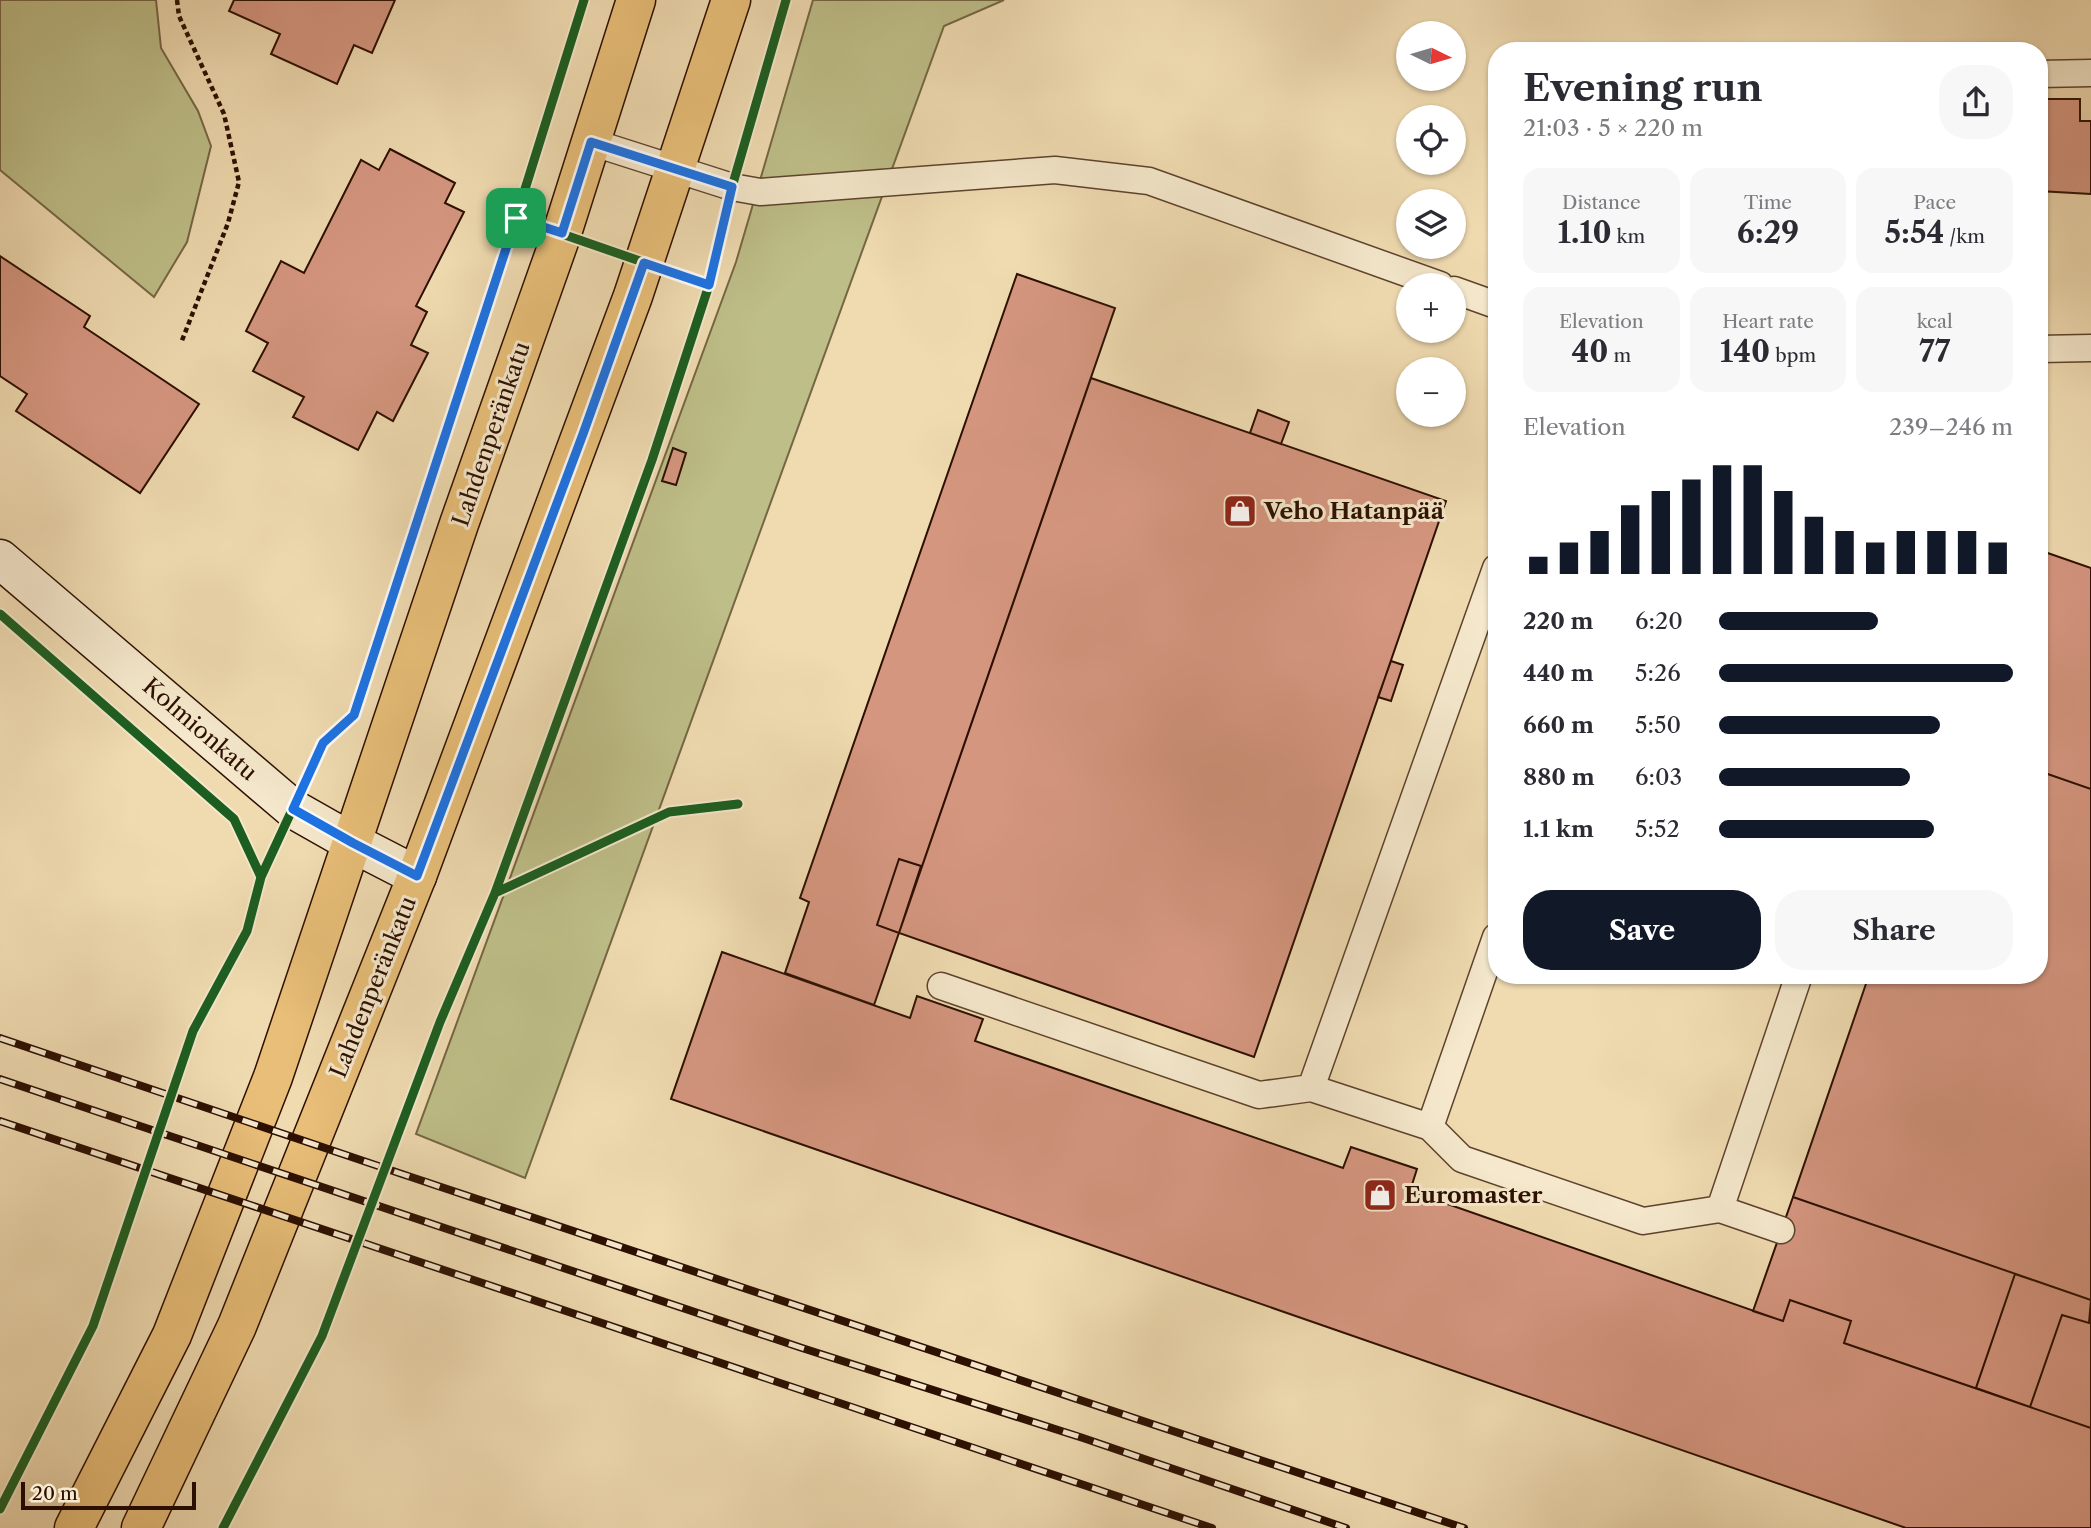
<!DOCTYPE html>
<html lang="en">
<head>
<meta charset="utf-8">
<style>
	body { margin:0; font-family:"Libre Caslon Text",serif; background:#f7f7f7; color:#2b2b33; height:100vh; display:flex; flex-direction:column; font-size:26px; white-space:nowrap }
	* { box-sizing:border-box; margin:0 }
	p { font-size:23px; color:#7c7c81 }
	.icon { flex:none; width:38px; height:38px; fill:none; stroke:currentColor; stroke-width:2; stroke-linecap:round; stroke-linejoin:round }
	.map { position:relative; flex:1; overflow:hidden }
	.side { position:absolute; left:1488px; top:42px; width:560px; height:942px; display:flex; flex-direction:column; background:#fff; border-radius:28px; box-shadow:0 2px 5px #0004 }
	.side>* { flex:none }
	.needle { width:46px; rotate:95deg }
	.buttons { position:absolute; left:1396px; top:21px; display:grid; gap:14px }
	.buttons a { display:grid; place-items:center; width:70px; height:70px; border-radius:50%; background:#fff; box-shadow:0 2px 5px #0004; font-size:35px }
	.scale { position:absolute; left:21px; bottom:18px; width:175px; box-sizing:border-box; padding-left:7px; border:4px solid #2c0f00; border-top:0; font-size:19px; line-height:24px; white-space:nowrap; color:#2c0f00; -webkit-text-stroke:5px #f5e8cc; paint-order:stroke }
	.pin { position:absolute; display:grid; place-items:center; width:60px; height:60px; color:#fff; margin:-30px; border-radius:14px; box-shadow:0 4px 10px #0006 }
	.round { display:grid; place-items:center; flex:none; width:74px; height:74px; border-radius:28px; background:#f7f7f7 }
	.summary { display:flex; align-items:center; justify-content:space-between; height:119px; padding:0 35px }
	h1 { font-size:38px; font-weight:700; line-height:52px }
	.stats { display:grid; grid-template-columns:repeat(3,1fr); gap:10px; height:119px; padding:7px 35px }
	.stats div { display:grid; align-content:center; border-radius:18px; background:#f7f7f7; text-align:center }
	.stats b { font-size:30px; font-weight:700 }
	.stats small { font-size:19px; font-weight:400 }
	.stats p { font-size:19px }
	.chart { height:196px; padding:14px 35px }
	.chart p { display:flex; justify-content:space-between }
	.chart svg { width:100%; height:126px; margin-top:7px; stroke:#111827; stroke-width:6 }
	.cta { display:flex; gap:14px; margin-top:auto; padding:14px 35px }
	.cta a { flex:1; height:80px; border-radius:28px; background:#111827; color:#fff; font-size:28px; font-weight:700; line-height:80px; text-align:center }
	.cta a+a { background:#f7f7f7; color:#2b2b33 }
	ul { padding:0 35px; list-style:none; font-size:23px }
	li { display:grid; grid-template-columns:112px 84px 1fr; align-items:center; height:52px }
	li i { height:18px; border-radius:9px; background:#111827 }
	.map>svg:first-child { display:block }
</style>
</head>
<body>
<div class="map">
<svg width="2091" height="1528" viewBox="0 0 2091 1528">
	<rect width="100%" height="100%" fill="#f0dbb1"/>
	<filter id="stains"><feTurbulence type="fractalNoise" baseFrequency=".00286" numOctaves="4"/><feColorMatrix values="0 0 0 0 .2 0 0 0 0 .09 0 0 0 0 .02 0 0 0 .5 -.17"/></filter>
	<radialGradient id="worn" r=".72"><stop offset=".6" stop-color="#630" stop-opacity="0"/><stop offset="1" stop-color="#630" stop-opacity=".3"/></radialGradient>
	<path fill="#bebe88" stroke="#756644" stroke-width="2" d="M0 0H156L161 48 198 111 211 146 187 242 154 297 0 170Z
		M813 0H1004L944 26 525 1178 416 1134 736 262Z"/>
	<path fill="#d59680" stroke="#2c0f00" stroke-width="2" d="M234 0H395L372 53 354 45 337 84 271 54 280 34 229 11Z
		M2039 99H2080V121H2091V194L2039 191Z
		M390 149 455 183 445 203 464 212 416 306 427 312 411 345 428 353 393 421 377 412 358 450 293 417 304 397 253 371 268 343 246 331 281 261 304 273 361 160 379 170Z
		M0 256 90 316 84 327 199 404 140 493 16 411 27 394 0 376Z
		M1017 274 1115 308 874 1005 785 973 809 902 800 898Z
		M1091 378 1446 501 1254 1057 899 933Z
		M1258 410 1289 422 1281 444 1250 433Z
		M673 448 686 453 676 485 662 481Z
		M2039 550 2091 568V789L2039 771Z
		M1391 661 1403 665 1391 701 1378 697Z
		M2039 771 2091 789V1300L1793 1197 1869 975H2039Z
		M899 859 921 866 899 933 877 925Z
		M722 952 910 1018 917 996 983 1019 975 1041 1343 1168 1351 1147 1417 1169 1410 1191 1783 1321 1790 1300 1851 1321 1844 1343 2091 1428V1528H1906L671 1099Z
		M1793 1197 2091 1300V1428L1844 1343 1851 1321 1790 1300 1783 1321 1753 1311Z
		M2015 1274 2091 1300 2089 1323 2062 1315 2030 1407 1976 1388Z"/>
	<g fill="none" stroke-linecap="round" stroke-linejoin="round">
		<defs>
			<path id="service" d="M2039 74 2091 73
				M591 142 732 187 760 192 1055 170 1149 181 1440 285
				M1454 290 1496 305
				M2039 349 2091 348
				M941 986 1259 1095 1311 1088 1430 1127 1462 1159 1643 1221 1720 1209
				M1311 1088 1496 568
				M1430 1127 1496 937
				M1781 1230 1720 1209 1799 975"/>
			<path id="secondary" d="M0 559 293 809 353 843 417 876"/>
			<path id="primary" d="M74 1528 172 1335 273 1077 459 524 562 233 636 0
				M141 1528 237 1326 417 876 633 296 731 0"/>
		</defs>
		<use href="#service" stroke="#5d422c" stroke-width="29"/>
		<use href="#secondary" stroke="#2c0f00" stroke-width="41"/>
		<use href="#primary" stroke="#2c0f00" stroke-width="41"/>
		<path stroke="#2c0f00" stroke-width="4.5" stroke-dasharray="5 3.5" stroke-linecap="butt" d="M177 0 179 16 224 114 239 182 228 223 181 343"/>
		<use href="#service" stroke="#f5e8cc" stroke-width="26"/>
		<use href="#secondary" stroke="#f5e8cc" stroke-width="38"/>
		<use href="#primary" stroke="#e8be78" stroke-width="38"/>
		<defs>
			<path id="rail" d="M0 1038 402 1174 1464 1528
				M0 1079 802 1348 1083 1438 1346 1528
				M0 1121 1212 1528"/>
		</defs>
		<use href="#rail" stroke="#2c0f00" stroke-width="8"/>
		<use href="#rail" stroke="#f5e8cc" stroke-width="5" stroke-dasharray="16" stroke-linecap="butt"/>
		<defs>
			<path id="cycleway" d="M516 218 709 285
				M0 614 234 819 261 877
				M495 893 669 812 738 804
				M0 1509 93 1326 193 1031 247 931 261 877 323 743 354 715 516 218 584 0
				M223 1528 322 1336 440 1022 495 893 652 460 709 285 732 187 786 0"/>
		</defs>
		<use href="#cycleway" stroke="#f5e8cc" stroke-width="13"/>
		<use href="#cycleway" stroke="#1b5e20" stroke-width="9"/>
	</g>
	<g fill="none" stroke-linecap="round" stroke-linejoin="round">
		<defs>
			<path id="route" d="M591 142 732 187 709 285 644 263 583 434 417 876 353 843 293 809 323 743 354 715 516 218 562 233Z"/>
		</defs>
		<use href="#route" stroke="#fff" stroke-width="14"/>
		<use href="#route" stroke="#1a73e8" stroke-width="9"/>
	</g>
	<defs>
		<symbol id="shop-square" viewBox="-11 -11 22 22"><rect x="-9" y="-9" width="18" height="18" rx="4" fill="#8f2418" stroke="#f5e8cc"/><path d="M-5-2.5h2.3a2.7 3.5 0 0 1 5.4 0H5L5.5 6h-11ZM-1.5-2.5h3a1.5 2.3 0 0 0-3 0Z" fill="#fff"/></symbol>
	</defs>
	<g fill-rule="evenodd">
		<use href="#shop-square" x="1221" y="492" width="38" height="38"/>
		<use href="#shop-square" x="1361" y="1176" width="38" height="38"/>
	</g>
	<g text-anchor="middle" stroke-width="6" stroke-linejoin="round" paint-order="stroke">
		<g font-size="23" fill="#2c0f00" stroke="#f5e8cc">
			<text transform="translate(491 434) rotate(-71)" y="8">Lahdenperänkatu</text>
			<text transform="translate(200 729) rotate(41)" y="8">Kolmionkatu</text>
			<text transform="translate(373 987) rotate(-68)" y="8">Lahdenperänkatu</text>
		</g>
		<g font-size="23" font-weight="bold" fill="#2c0f00" stroke="#f5e8cc" text-anchor="start">
			<text x="1264" y="519">Veho Hatanpää</text>
			<text x="1404" y="1203">Euromaster</text>
		</g>
	</g>
	<rect width="100%" height="100%" filter="url(#stains)"/>
	<rect width="100%" height="100%" fill="url(#worn)"/>
</svg>
<div class="buttons">
<a><svg class="needle" viewBox="-14 -14 28 28"><path d="M0-13l5 13h-10z" fill="#e53935"/><path d="M0 13l5-13h-10z" fill="#7c7c81"/></svg></a>
<a><svg class="icon" aria-label="locate" viewBox="0 0 24 24"><circle cx="12" cy="12" r="6"/><path d="M12 2v4M12 18v4M2 12h4M18 12h4"/></svg></a>
<a><svg class="icon" aria-label="layers" viewBox="0 0 24 24"><path d="M12 4l9 5-9 5-9-5zM3 14l9 5 9-5"/></svg></a>
<a>+</a>
<a>−</a>
</div>
<div class="scale">20 m</div>
<div class="pin" style="left:516px;top:218px;background:#1e9e55"><svg class="icon" aria-label="arrive" viewBox="0 0 24 24"><path d="M6 21V4h12l-3 4 3 4H6"/></svg></div>
<section class="side">
<div class="summary"><div><h1>Evening run</h1><p>21:03 · 5 × 220 m</p></div><a class="round"><svg class="icon" aria-label="share" viewBox="0 0 24 24"><path d="M12 15V3M7 8l5-5 5 5M5 13v7h14v-7"/></svg></a></div>
<div class="stats">
<div><p>Distance</p><b>1.10<small> km</small></b></div>
<div><p>Time</p><b>6:29</b></div>
<div><p>Pace</p><b>5:54<small> /km</small></b></div>
</div>
<div class="stats">
<div><p>Elevation</p><b>40<small> m</small></b></div>
<div><p>Heart rate</p><b>140<small> bpm</small></b></div>
<div><p>kcal</p><b>77</b></div>
</div>
<div class="chart"><p><span>Elevation</span>239–246 m</p>
<svg viewBox="0 0 160 44" preserveAspectRatio="none"><path d="M5 44V38M15 44V33M25 44V29M35 44V20M45 44V15M55 44V11M65 44V6M75 44V6M85 44V15M95 44V24M105 44V29M115 44V33M125 44V29M135 44V29M145 44V29M155 44V33"/></svg>
</div>
<ul>
<li><b>220 m</b>6:20<i style="width:54%"></i></li>
<li><b>440 m</b>5:26<i style="width:100%"></i></li>
<li><b>660 m</b>5:50<i style="width:75%"></i></li>
<li><b>880 m</b>6:03<i style="width:65%"></i></li>
<li><b>1.1 km</b>5:52<i style="width:73%"></i></li>
</ul>
<div class="cta"><a>Save</a><a>Share</a></div>
</section>
</div>
</body>
</html>
